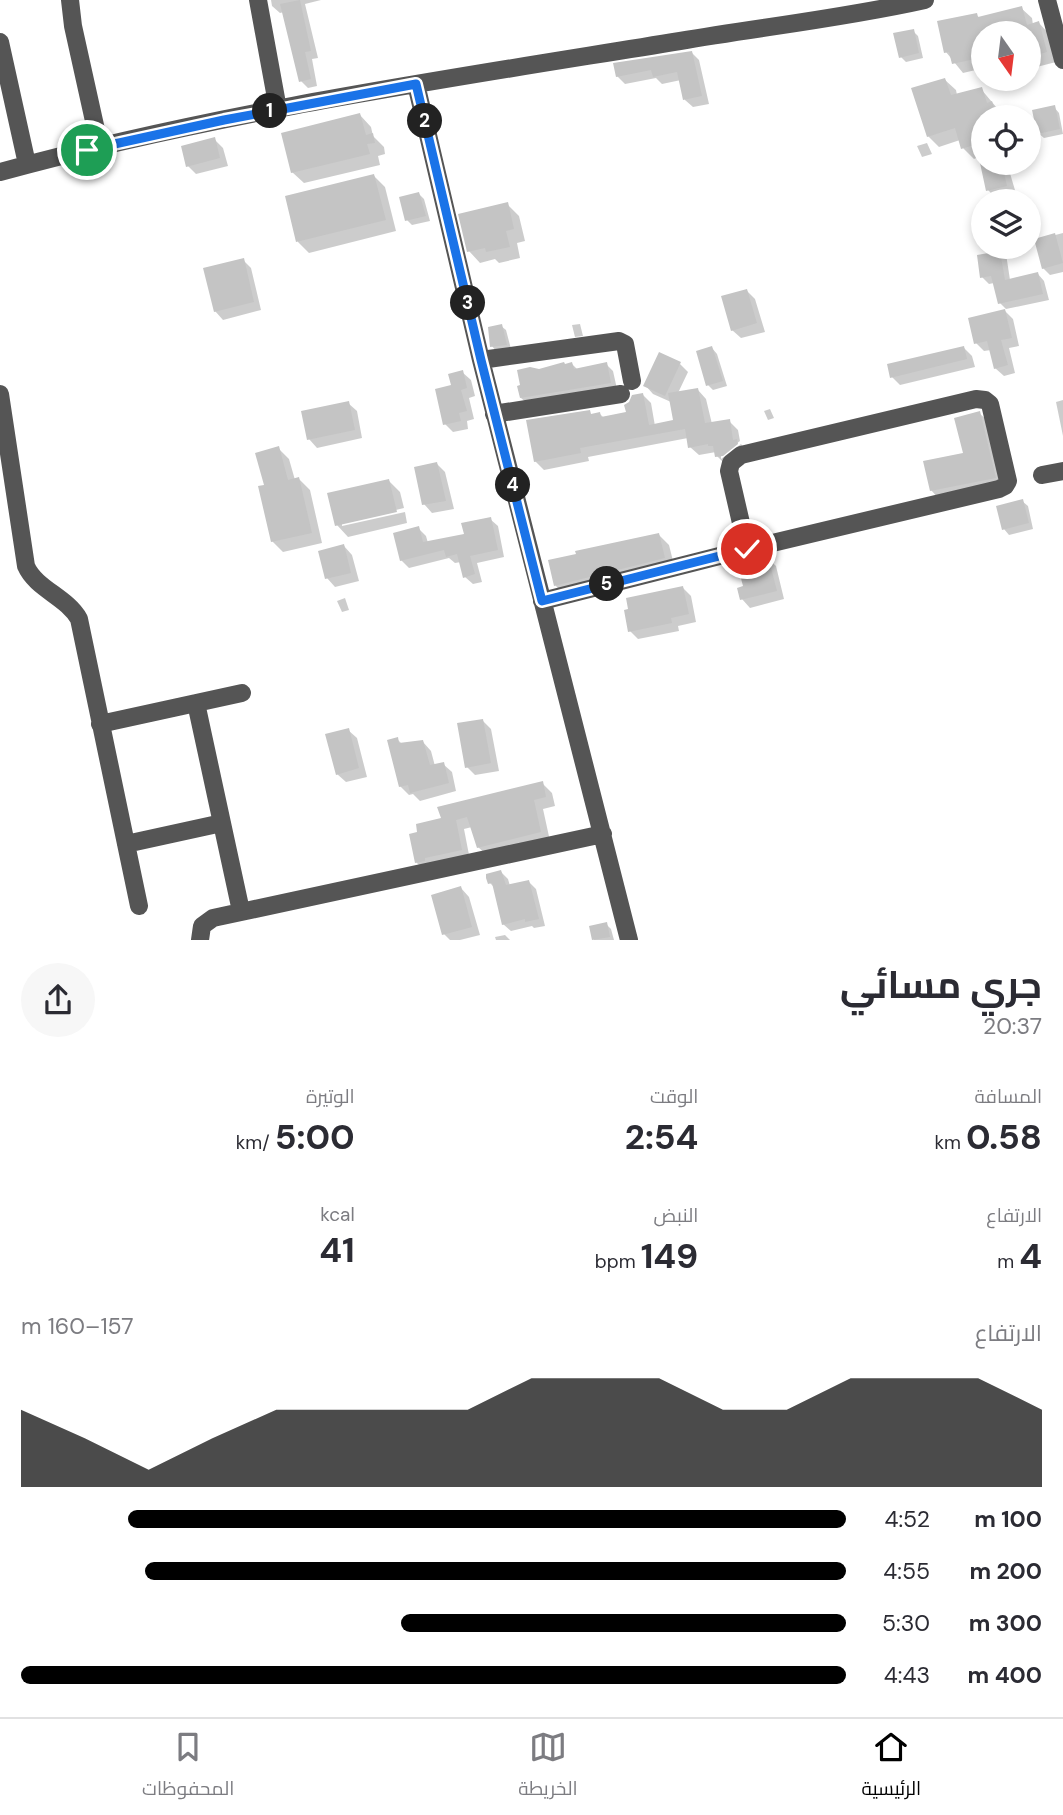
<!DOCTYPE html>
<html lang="ar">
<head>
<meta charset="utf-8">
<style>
	body { margin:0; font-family:"DM Sans",Cairo,sans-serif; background:#f7f7f7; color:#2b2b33; direction:rtl; height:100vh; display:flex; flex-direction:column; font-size:26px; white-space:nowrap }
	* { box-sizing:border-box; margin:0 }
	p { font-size:23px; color:#7c7c81 }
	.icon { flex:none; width:38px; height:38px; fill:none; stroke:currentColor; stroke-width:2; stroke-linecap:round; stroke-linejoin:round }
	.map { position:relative; height:940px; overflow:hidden; direction:ltr }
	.drawer { display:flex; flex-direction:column; background:#fff; flex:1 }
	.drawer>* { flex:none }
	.needle { width:46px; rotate:166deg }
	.tools { position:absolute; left:971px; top:21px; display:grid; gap:14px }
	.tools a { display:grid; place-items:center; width:70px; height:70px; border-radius:50%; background:#fff; box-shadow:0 4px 10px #0003; font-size:35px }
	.pin { position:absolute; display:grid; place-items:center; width:60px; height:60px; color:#fff; margin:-30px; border:4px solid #fff; border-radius:50%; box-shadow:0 2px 7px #0007 }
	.km { position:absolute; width:35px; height:35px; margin:-18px; border-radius:50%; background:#222; color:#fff; font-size:19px; line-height:35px; text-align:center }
	.round { display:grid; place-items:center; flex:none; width:74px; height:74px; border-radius:37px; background:#f7f7f7 }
	.headline { display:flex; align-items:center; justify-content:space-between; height:119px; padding:0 21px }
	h1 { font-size:38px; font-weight:700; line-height:52px }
	.figures { display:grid; grid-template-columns:repeat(3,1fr); gap:10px; height:119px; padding:7px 21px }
	.figures div { display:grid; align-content:center }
	.figures b { font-size:35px; font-weight:700 }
	.figures small { font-size:19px; font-weight:400 }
	.figures p { font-size:19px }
	.chart { height:196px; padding:14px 21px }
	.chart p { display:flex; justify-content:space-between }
	.chart svg { width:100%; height:126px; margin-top:7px; fill:#000; opacity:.7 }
	ul { padding:0 21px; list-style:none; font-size:23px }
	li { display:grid; grid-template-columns:112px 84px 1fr; align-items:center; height:52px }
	li i { height:18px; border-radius:9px; background:#000 }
	.menu { display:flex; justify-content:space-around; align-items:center; height:98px; border-top:2px solid #e1e1e2; background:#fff; font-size:19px; color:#7c7c81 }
	.menu a { display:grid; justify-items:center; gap:4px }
	.menu .selected { color:#000 }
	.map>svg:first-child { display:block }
</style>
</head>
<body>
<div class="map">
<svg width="1063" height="940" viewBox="0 0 1063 940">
	<rect width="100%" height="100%" fill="#fff"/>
	<path fill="#0003" d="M271 0H321L305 4 318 58 312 59 317 86 308 88 301 81 284 12 280 13 272 6Z
		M1021 8 1032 18 1033 25 1039 23 1049 34 1056 62 1029 69V33H984V68L963 73 946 52 976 15 980 18Z
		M913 31 918 36 923 58 906 62 901 57Z
		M691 52 699 60 709 104 693 107 685 100 681 80 662 84 656 78 625 84 617 76Z
		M945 80 956 90 957 95 981 89 1002 114 1003 117H984V163H1007L1017 197 999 201 988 190 981 156 974 159 963 148 960 140 939 147 928 136Z
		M1054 107 1059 113 1063 134 1044 138 1038 133Z
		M360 115 371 127 373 136 384 147 385 154 378 156 380 165 304 183 292 172Z
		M214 139 223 148 228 166 196 174 188 166Z
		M927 143 932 154 922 157 917 146Z
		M374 176 385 187 396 231 309 253 298 242 287 197Z
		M419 194 424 199 430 221 412 225 407 220Z
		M507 204 519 216 525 241 517 243 520 258 499 263 495 259 480 263 469 251Z
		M1063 233V272L1050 275 1043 268 1036 240Z
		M985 247H1005L1010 280 1038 274 1044 281 1049 300 1006 309 1000 303 994 283 989 284 982 277 988 255Z
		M243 260 251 268 261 310 223 320 215 311Z
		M747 291 755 299 765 332 741 338 732 330Z
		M1004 310 1013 319 1019 346 1009 348 1015 373 1004 376 995 368 991 350 984 351 976 343Z
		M580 324 583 336 575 337 572 325Z
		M501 326 506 330 511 349 496 351 492 346Z
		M712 348 717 354 727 386 713 390 708 385Z
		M964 348 972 356 975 367 900 385 892 377Z
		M572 364 578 370 606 364 613 371 617 389 528 404 521 398 523 386 539 370Z
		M680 364 688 372 678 393 698 390 706 399 712 424 729 421 738 430 740 441 721 455V459L741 444 745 449 726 465 717 456 716 452 699 455 690 447 688 438 588 457 589 461 544 470 535 461 592 415 600 414 605 419 628 413 643 395 651 403 655 426 675 421 671 402 653 394 645 385Z
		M462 372 471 380 475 396 469 398 474 419 467 421 468 429 453 432 445 424 453 387Z
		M1063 400V436L1056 402Z
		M348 403 357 411 362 438 317 448 309 439Z
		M770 409 774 418 768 420 764 411Z
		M979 413 988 421 1003 486 939 499 931 490 965 454Z
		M278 448 289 459 295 480 299 479 310 490 322 543 283 552 272 541 266 486Z
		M437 464 445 472 454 509 432 513 424 504Z
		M389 481 400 492 404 508 342 523V526L405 512 407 523 348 537 337 525Z
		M1022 501 1028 506 1033 529 1009 535 1004 529Z
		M490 519 498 526 504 557 477 563 482 582 473 584 465 577 461 562 455 563 449 558 409 568 401 560 418 528 426 536 428 543 466 535Z
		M659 535 669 545 675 569 566 596 555 585Z
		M344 546 352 555 359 581 335 587 327 578Z
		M767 558 776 566 784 599 750 608 742 599 745 587Z
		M683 588 691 596 696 622 678 626 679 631 638 639 630 631Z
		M345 598 349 610 342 612 337 601Z
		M482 720 491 729 499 771 475 775 467 767Z
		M348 730 357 738 367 777 346 782 337 774Z
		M397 739 403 745 423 742 431 751 435 766 443 764 452 772 456 791 420 801 413 794 409 795 400 786Z
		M542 783 552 793 555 806 543 809 550 841 488 856 478 847 472 827 464 829 470 860 426 872 416 862 419 833 444 820Z
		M501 872 508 879 510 886 529 882 536 889 545 926 534 928 532 926 511 931 503 924 495 888 490 883Z
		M461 888 469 897 480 935 460 940H450L444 934Z
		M606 924 611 929 614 940H594L591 928Z
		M505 935 510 940H496L495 937Z"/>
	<path fill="#c4c4c4" d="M300 0 311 51 305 52 311 79 299 82 280 4Z
		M1022 6 1027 25 1039 21 1047 52 1029 57V33H984V57L952 64 949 52 944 53 937 21 977 13 978 17Z
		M914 29 919 53 899 58 893 33Z
		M692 51 702 96 683 100 677 72 653 77 651 70 616 77 613 63Z
		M945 78 951 95 982 87 987 103 992 101 997 117H984V142L961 149 955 128 927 137 911 88Z
		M1055 105 1060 129 1037 134 1032 110Z
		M360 113 366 135 373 133 375 143 367 144 370 154 291 173 281 133Z
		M215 137 220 158 186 167 181 146Z
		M980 163H999L1000 168H1003L1007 186 986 191Z
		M374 174 386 220 296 242 285 196Z
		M419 192 426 216 405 221 399 197Z
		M508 202 514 229 506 231 510 247 486 252 485 248 467 252 458 214Z
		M1055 233 1063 263 1042 269 1034 239Z
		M1000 251 1005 280 1038 272 1043 294 998 304 991 276 980 278 977 255Z
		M244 258 254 302 214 312 203 268Z
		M747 289 757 323 731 331 721 296Z
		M1005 309 1012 338 1001 340 1008 365 994 369 987 341 974 344 968 318Z
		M502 324 507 345 490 347 488 327Z
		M712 346 723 381 706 386 696 351Z
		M964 346 967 359 890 378 887 364Z
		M659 352 681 362 665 396 643 386Z
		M564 362 565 364 572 362 574 369 607 362 611 383 520 398 517 386 520 385 517 370 530 367 539 369Z
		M463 370 467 388 461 390 467 411 459 413 461 421 443 425 435 389 451 385 448 374Z
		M698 388 705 423 730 419 733 440 737 439 738 444 723 456 715 457 713 446H708V444L688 448 685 429 580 448 581 453 534 462 526 420 590 410 591 414 600 412 601 417 626 412 624 405 629 402 632 395 643 393 649 425 673 420 668 393Z
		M349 401 355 430 307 440 301 411Z
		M980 411 996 478 930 491 923 461 963 453 954 418Z
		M279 446 288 480 299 477 312 533 271 542 258 486 264 485 255 453Z
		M437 462 446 501 422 505 414 467Z
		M389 479 397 512 335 526 327 493Z
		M1023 499 1029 523 1002 530 996 506Z
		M491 517 498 550 470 556 475 574 463 578 457 554 446 557 444 550 400 561 393 533 419 526 423 542 464 534 461 523Z
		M659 533 665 558 554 586 548 560 576 554 575 551Z
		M344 544 351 573 325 579 318 551Z
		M768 556 777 591 740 600 737 588 743 586 737 563Z
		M683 586 689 614 671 618 672 623 628 632 624 610 628 609 626 598Z
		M483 719 491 763 465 768 457 723Z
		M349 728 359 768 336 775 325 734Z
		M398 737 399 743 423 740 430 765 444 762 449 783 410 793 408 785 399 787 387 740Z
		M543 781 546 797 534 800 541 832 477 848 467 817 456 820 462 850 425 858V861L415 863 409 834 417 832 416 824 441 818 437 807Z
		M501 870 506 885 529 880 539 919 525 922V919L502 925 492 883 488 884 486 878V874Z
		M461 886 472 927 442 935 431 895Z
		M607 922 610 937 592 940 589 926Z"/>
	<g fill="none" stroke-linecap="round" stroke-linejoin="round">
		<path stroke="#555" stroke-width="18" d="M70 0 73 26 100 148
			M258 0 278 109
			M1047 0 1063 60
			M0 42 27 164
			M416 84 481 360 629 940
			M0 172C223 111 453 78 680 41 762 27 845 18 925 0
			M481 360 619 341 625 344 632 381
			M0 394 26 566C36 589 67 597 79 619L139 906
			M494 414 621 394
			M1042 475 1063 471
			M542 601 747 549 999 489 1005 486 1008 481 990 404 985 400 976 399 741 455 731 463 729 471 747 549
			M196 703 241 911
			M100 724 242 693
			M126 844 222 823
			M200 940 202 926 213 918 603 834"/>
	</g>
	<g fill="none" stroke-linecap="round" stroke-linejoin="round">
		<defs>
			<path id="route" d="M87 150 224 120 416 84 481 360 542 601 747 549"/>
		</defs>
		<use href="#route" stroke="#fff" stroke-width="14"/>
		<use href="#route" stroke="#1a73e8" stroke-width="9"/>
	</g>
</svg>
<div class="tools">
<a><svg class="needle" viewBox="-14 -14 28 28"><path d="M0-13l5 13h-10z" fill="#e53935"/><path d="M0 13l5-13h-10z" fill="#7c7c81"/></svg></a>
<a><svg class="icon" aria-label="locate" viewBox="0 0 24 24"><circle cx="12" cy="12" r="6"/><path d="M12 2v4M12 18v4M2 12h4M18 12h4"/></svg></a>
<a><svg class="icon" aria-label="layers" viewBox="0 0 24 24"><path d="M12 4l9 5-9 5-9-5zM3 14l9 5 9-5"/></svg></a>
</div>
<div class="pin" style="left:87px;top:150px;background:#1e9e55"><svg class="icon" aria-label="arrive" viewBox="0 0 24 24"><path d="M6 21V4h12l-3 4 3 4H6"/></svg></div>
<div class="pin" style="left:747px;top:549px;background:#d93025"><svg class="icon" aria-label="check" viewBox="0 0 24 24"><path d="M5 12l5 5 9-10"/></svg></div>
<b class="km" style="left:270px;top:111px">1</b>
<b class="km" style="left:425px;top:121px">2</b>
<b class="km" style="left:468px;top:303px">3</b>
<b class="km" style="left:513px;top:485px">4</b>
<b class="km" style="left:607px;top:584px">5</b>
</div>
<section class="drawer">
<div class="headline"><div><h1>جري مسائي</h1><p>20:37</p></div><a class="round"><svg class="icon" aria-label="share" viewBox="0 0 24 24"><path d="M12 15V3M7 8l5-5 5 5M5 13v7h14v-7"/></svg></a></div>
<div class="figures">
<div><p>المسافة</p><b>0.58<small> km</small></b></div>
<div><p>الوقت</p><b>2:54</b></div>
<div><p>الوتيرة</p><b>5:00<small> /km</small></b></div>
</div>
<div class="figures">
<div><p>الارتفاع</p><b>4<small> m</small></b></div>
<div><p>النبض</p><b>149<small> bpm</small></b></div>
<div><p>kcal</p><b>41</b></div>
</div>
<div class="chart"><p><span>الارتفاع</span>157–160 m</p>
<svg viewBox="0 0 160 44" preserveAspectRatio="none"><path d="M0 44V17L10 27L20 38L30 27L40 17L50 17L60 17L70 17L80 6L90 6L100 6L110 17L120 17L130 6L140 6L150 6L160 17V44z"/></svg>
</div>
<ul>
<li><b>100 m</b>4:52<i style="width:87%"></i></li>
<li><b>200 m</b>4:55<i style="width:85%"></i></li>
<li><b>300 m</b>5:30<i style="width:54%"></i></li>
<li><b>400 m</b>4:43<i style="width:100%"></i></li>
</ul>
</section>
<nav class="menu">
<a class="selected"><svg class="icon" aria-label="home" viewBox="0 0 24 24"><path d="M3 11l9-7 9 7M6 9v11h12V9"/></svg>الرئيسية</a>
<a><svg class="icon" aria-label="map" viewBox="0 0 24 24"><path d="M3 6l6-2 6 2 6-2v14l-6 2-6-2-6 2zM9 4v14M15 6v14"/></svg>الخريطة</a>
<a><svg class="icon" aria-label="saved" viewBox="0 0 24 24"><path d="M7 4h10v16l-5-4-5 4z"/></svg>المحفوظات</a>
</nav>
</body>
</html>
